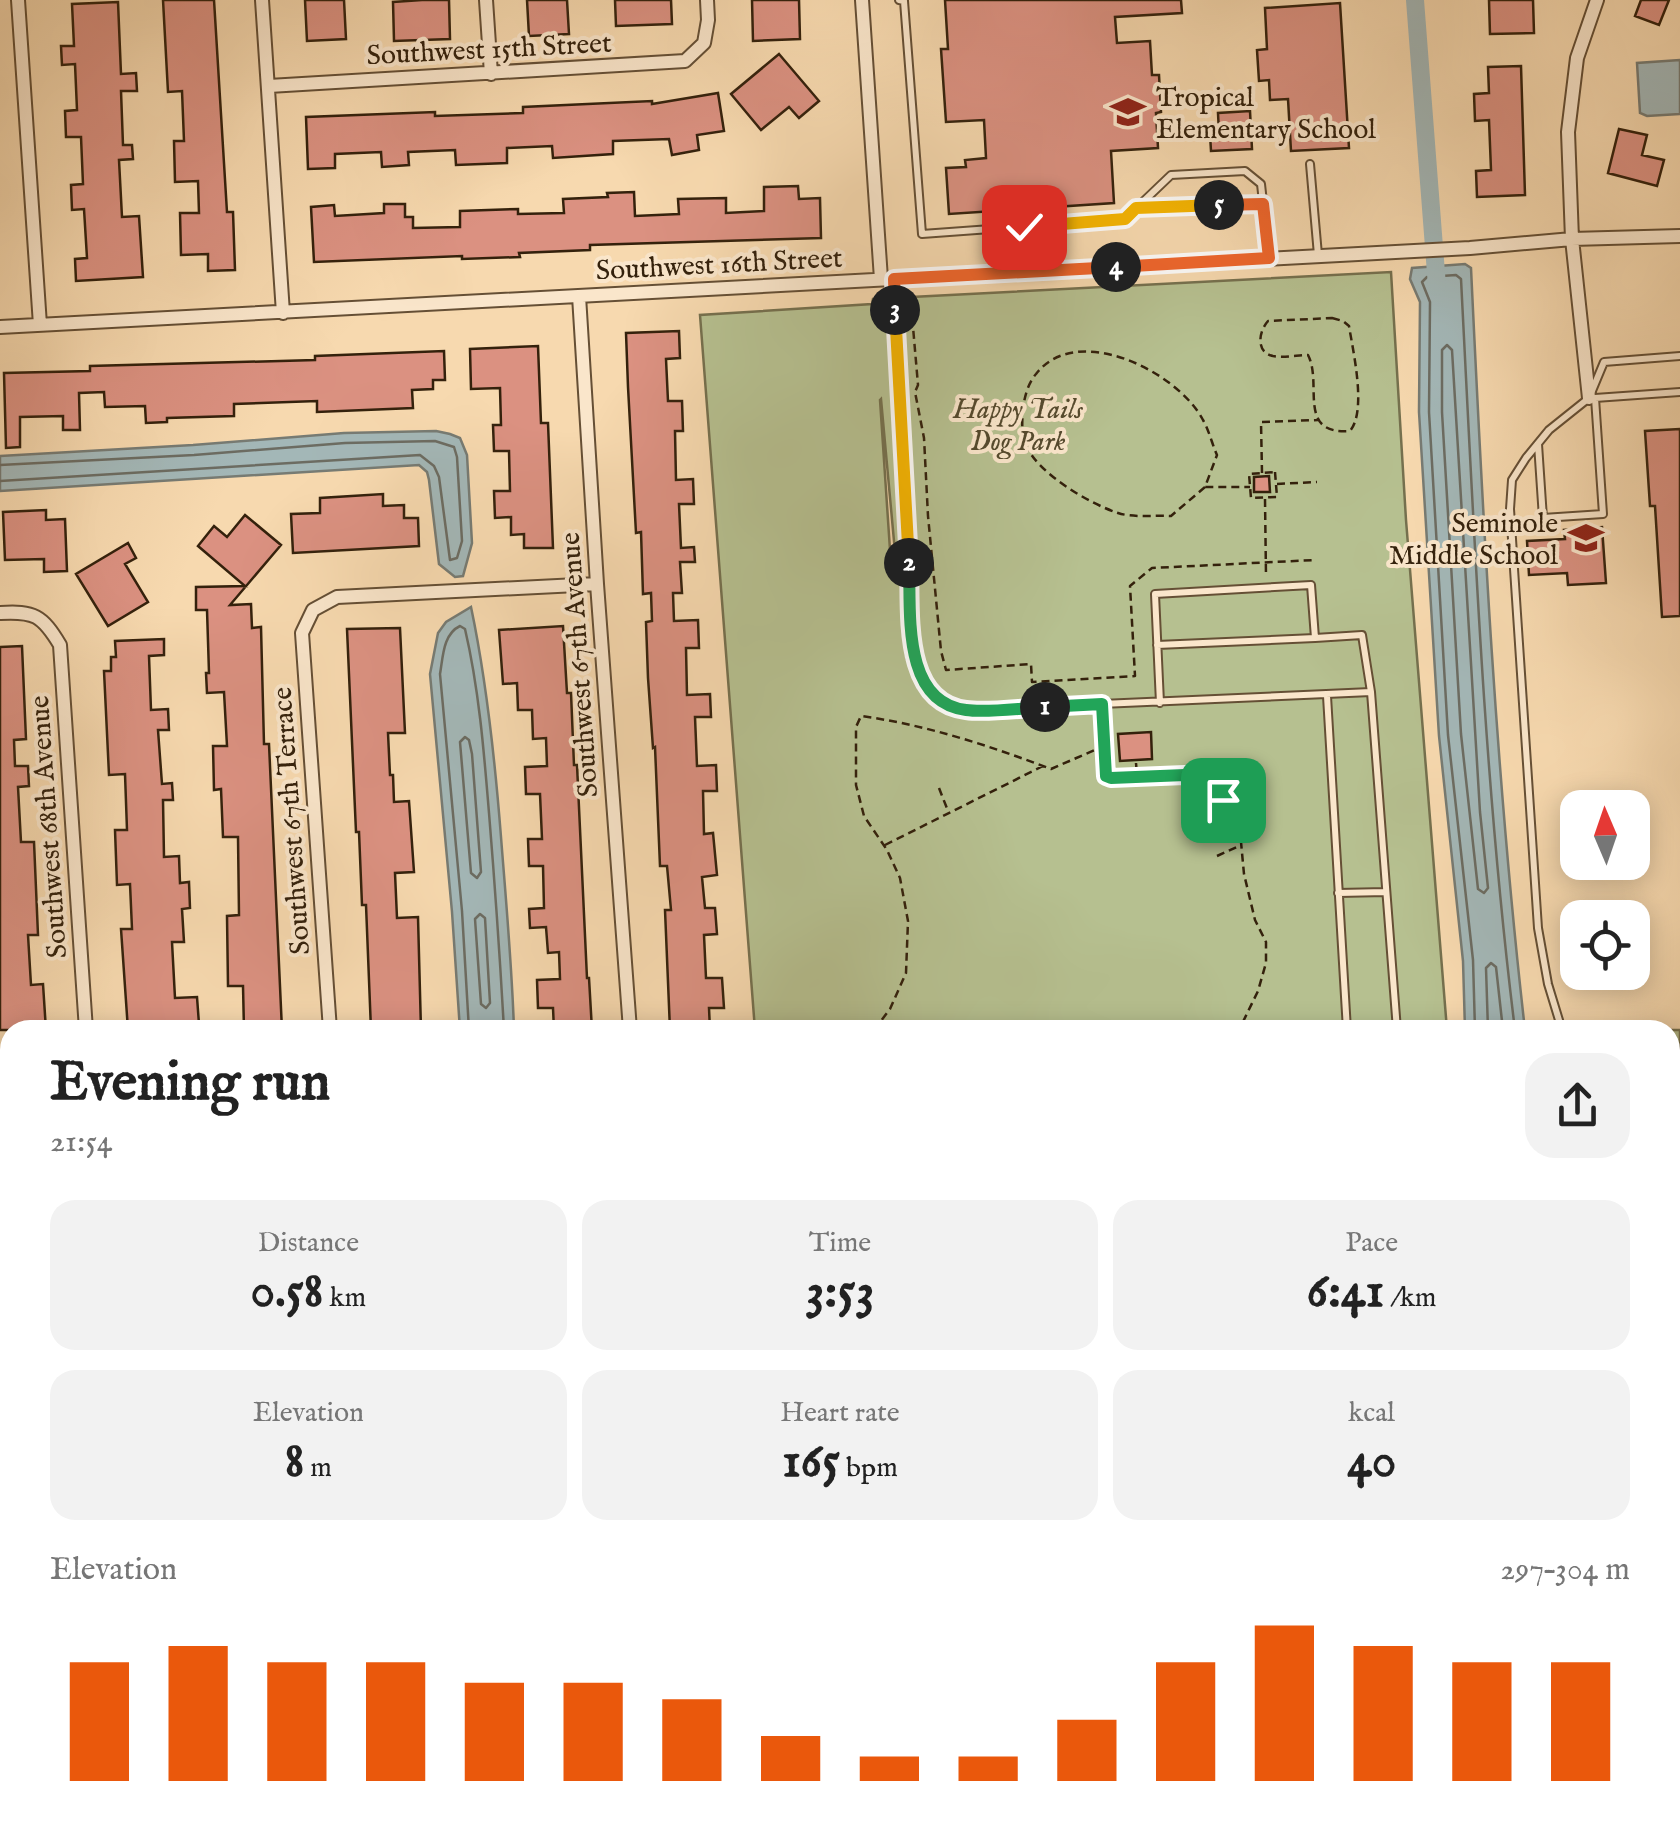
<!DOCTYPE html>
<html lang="en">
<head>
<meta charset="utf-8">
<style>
	body { margin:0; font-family:"IM FELL English",serif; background:#f2f2f2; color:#222; height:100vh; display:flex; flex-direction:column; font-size:38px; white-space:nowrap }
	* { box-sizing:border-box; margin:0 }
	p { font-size:32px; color:#767676 }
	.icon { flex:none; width:55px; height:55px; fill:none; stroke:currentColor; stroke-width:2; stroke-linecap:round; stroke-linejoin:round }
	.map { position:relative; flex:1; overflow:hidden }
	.panel { position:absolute; left:0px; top:1020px; width:1680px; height:812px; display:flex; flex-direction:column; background:#fff; border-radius:30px 30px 0 0; box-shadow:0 5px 25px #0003 }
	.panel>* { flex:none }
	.needle { width:65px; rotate:358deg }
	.fabs { position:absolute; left:1560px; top:790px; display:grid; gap:20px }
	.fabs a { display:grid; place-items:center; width:90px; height:90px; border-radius:20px; background:#fff; box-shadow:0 5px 25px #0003; font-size:50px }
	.pin { position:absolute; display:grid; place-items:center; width:85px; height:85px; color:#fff; margin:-42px; border-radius:20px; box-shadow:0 5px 15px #0006 }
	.km { position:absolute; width:50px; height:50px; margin:-25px; border-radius:50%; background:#222; color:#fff; font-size:28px; line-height:50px; text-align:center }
	.round { display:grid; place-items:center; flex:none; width:105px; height:105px; border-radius:30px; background:#f2f2f2 }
	.overview { display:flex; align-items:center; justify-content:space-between; height:170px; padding:0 50px }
	h1 { font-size:55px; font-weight:700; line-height:75px }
	.metrics { display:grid; grid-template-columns:repeat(3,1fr); gap:15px; height:170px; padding:10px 50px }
	.metrics div { display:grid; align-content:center; border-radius:25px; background:#f2f2f2; text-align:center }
	.metrics b { font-size:50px; font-weight:700 }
	.metrics small { font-size:28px; font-weight:400 }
	.metrics p { font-size:28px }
	.chart { height:280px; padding:20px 50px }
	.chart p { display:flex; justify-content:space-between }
	.chart svg { width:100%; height:180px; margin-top:10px; stroke:#ea580c; stroke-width:6 }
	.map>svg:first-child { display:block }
</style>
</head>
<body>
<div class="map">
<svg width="1680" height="1831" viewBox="0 0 1680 1831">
	<rect width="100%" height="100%" fill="#f7d9af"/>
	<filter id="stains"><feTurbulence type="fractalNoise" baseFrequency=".002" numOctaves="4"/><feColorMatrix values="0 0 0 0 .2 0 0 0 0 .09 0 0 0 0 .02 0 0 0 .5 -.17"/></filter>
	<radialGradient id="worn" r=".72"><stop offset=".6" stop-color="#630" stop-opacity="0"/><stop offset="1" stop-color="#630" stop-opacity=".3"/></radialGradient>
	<path fill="#b6c090" stroke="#75704e" stroke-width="2.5" fill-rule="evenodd" d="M1391 272 1406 520 1447 1030H755L700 315 872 304 873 299ZM881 399 896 563 891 565 880 400Z
		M1669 1030H1680V1490L1670 1487Z"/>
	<path fill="#a3b7b7" stroke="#777b73" stroke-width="2.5" d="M1680 60V114L1647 116 1640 113 1637 63Z
		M1465 264 1471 268C1483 522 1496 777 1525 1030H1465L1463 961 1439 736 1419 412 1420 302 1410 279 1412 268Z
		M436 431 450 434 460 438 467 455 472 543 463 576 455 577 439 564 429 480 427 472 419 465 0 491V456L193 445 344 433Z
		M471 607C487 683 495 760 501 837 506 901 512 966 514 1030H460L452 912 430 674 438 633 446 622Z
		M1670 1487 1680 1490V1555L1670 1552Z
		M0 1798 10 1800V1822L108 1823 145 1831H0Z
		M1512 1823H1570L1571 1831H1513Z"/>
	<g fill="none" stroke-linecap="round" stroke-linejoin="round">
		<path stroke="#6c6c62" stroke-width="2.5" d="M1447 345 1452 350 1480 812 1488 888 1484 893 1478 889 1461 734 1442 412V350Z
			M0 465 194 455 345 443 435 441 454 447 457 457 462 541 457 558 450 560 439 477 434 466 420 455 0 481
			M465 737 469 740 472 754 481 872 477 878 471 873 460 742Z
			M480 914 485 918 490 1003 486 1008 481 1004 475 919Z
			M469 1030 462 911 440 674C443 657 443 634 460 626L465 629C479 689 484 752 489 813 495 886 500 958 504 1030
			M1475 1030 1473 960 1448 735 1429 412 1430 302 1422 282 1427 277 1456 275 1461 279C1474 530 1484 781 1515 1030
			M1488 1030 1486 968 1491 963 1496 967 1503 1030"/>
		<path stroke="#a3b7b7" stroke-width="18" d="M1415 0 1437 286"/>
	</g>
	<path fill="#db9181" stroke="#34210c" stroke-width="2.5" d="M163 0H214L227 212H233L235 270 208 271V254L181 255 180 213H199L198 181 175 182 174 141H184L182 91 168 92Z
		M305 0H344L346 39 307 41Z
		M422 0H449L450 39 394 41 393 2Z
		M527 0H567L569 34 529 36Z
		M615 0H671L672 24 616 26Z
		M752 0H799L800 39 753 41Z
		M945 0H1181L1182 13 1115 17 1117 43 1150 41 1152 75H1159L1161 112 1156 113 1158 148 1111 151 1114 203 949 214 946 168 966 167 965 160 986 158 984 120 946 122 941 49H948Z
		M1489 0H1533L1534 33 1490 34Z
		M1641 0H1669L1659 25 1635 16Z
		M118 2 121 74 136 73 137 91H121L123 145H132L133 159 119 160 122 217 139 216 143 277 76 281 75 259 87 258 84 209 72 210 71 185 83 184 81 137H66L65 111 77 110 75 64 62 65 61 46H74L72 4Z
		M1340 3 1349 148 1291 151 1288 99 1270 100 1269 80 1259 81 1257 50 1267 49 1265 8Z
		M779 54 819 101 799 118 789 107 761 130 731 94Z
		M1521 66 1525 195 1477 197 1476 171 1491 170 1489 120 1475 121 1474 94 1489 93 1488 67Z
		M718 93 724 131 697 135 699 150 672 155 669 139 613 141V154L553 158 552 146 507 148V163L456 165 455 150 408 152 409 165 382 167 381 152 335 154V168L308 169 306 117 435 112V116L523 113V107L652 101V104Z
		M1250 111 1252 149 1211 151 1210 134 1219 133 1218 113Z
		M1619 129 1647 135 1642 155 1664 160 1657 186 1608 173Z
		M798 186 799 199 820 198 821 238 590 245V250L519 253 520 257 462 259V256L314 262 311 207 334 205 335 216 384 213V204H405V217H413V228L460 227V211L518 209V214L564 213 563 199 608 197 607 193 634 192 635 216 679 214 678 199 726 198V213L764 211V187Z
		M679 331 680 358 666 359 668 401H682L683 431H675L676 480 693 479 694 504H679L681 548 694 547 695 562H680L682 593H673L674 621 698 620 699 648H686L687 695 710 694 711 717H695L697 766 716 765 717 791H703L704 834 713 833 717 875 702 877 705 908H715L717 934 704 935 706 978H722L724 1008H709L710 1030H670L665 910H671L667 866H660L655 747 653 748 648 678 646 622 652 621 651 593 643 594 641 532 636 533 628 387 626 333Z
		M538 346 541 423H548L553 548H524V534L511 535V517L495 518 494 491H510L509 451H494L493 425H501L500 388 471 389 470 349Z
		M444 351 445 380H433V389L412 390 413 408 317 412V401L234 404V416L167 418V422L146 423 145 406 105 407 104 392 79 393 80 430H63V416L20 417V447L6 448 4 373 90 371V366L315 360V356Z
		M1680 429V616L1662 617 1655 506H1650L1645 431Z
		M1269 476 1270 492H1254V477Z
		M383 494V506L404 505V518H418L419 546 293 553 291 514 320 513V498Z
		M46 510V520L65 519 67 571 44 572V559L5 560 3 512Z
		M245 515 281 545 230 605 251 604 252 628 261 627 264 744H269L282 1030H244L243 986H228L227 916 239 915 238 837H223L221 789 214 790 213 746H227L224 692 207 693 206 673H209L207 610H196V587L245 586 198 546 214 526 227 537Z
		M1602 527 1606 583 1568 585 1567 573 1529 575 1527 541 1565 539 1564 530Z
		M128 543 136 558 125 564 148 602 108 626 76 574Z
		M563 626 567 693H571L574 765H577L587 978H589L592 1030H554L553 1008H538L537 980 560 979 559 952 548 953 546 927 530 928 529 909 544 908 543 866H529L528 839H542L540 794H526L525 767 547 766 546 738 533 739 532 710H518L517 683 503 684 499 630Z
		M400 628 405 733H388L390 775H393L394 802 409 801 414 872 395 873 397 918 418 917 421 1030H371L366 905H362L359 832H356L347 629Z
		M164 639V655L149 656 151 710 168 709 169 730H158L162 784 172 783 173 800H163L164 857 179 856 180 883 189 882 190 908 182 909 184 942H172L175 998 197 997 199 1024 183 1025V1030H128L121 929H132L130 884 117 885 115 830H127L125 774 109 775 104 671H111V657H116L115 641Z
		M22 646 26 739 14 740 15 766H28L29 786 18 787 21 842H34L38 935H28L31 985 43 984 46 1030H0V647Z
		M1151 732 1152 759 1120 761 1118 734Z"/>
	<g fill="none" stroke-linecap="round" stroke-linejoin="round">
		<defs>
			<path id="lane" d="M899 0 904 1 922 234 1125 219 1171 175 1245 171 1261 184 1269 257
				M1310 164 1318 255
				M1136 208 1263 204
				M1595 398 1680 392
				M1538 444 1543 518 1603 514 1595 398
				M1157 645 1315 638
				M1327 696 1347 1030
				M942 703 966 710 1371 692 1397 1030
				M1160 703 1155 594 1311 585 1315 638 1362 635 1371 692
				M1338 893 1386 892
				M1562 1030 1548 984 1538 928 1510 509 1512 480 1526 458 1549 430 1589 398 1604 362 1680 356"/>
			<path id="street" d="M18 0 40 325
				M262 0 283 313
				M486 0 491 74
				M862 0 881 279
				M269 86 685 61 704 43 708 20 707 0
				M893 279 913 656 925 686 941 703
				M579 296 597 584 630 1030
				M0 327 1470 248 1572 239 1680 236
				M1589 398 1572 239 1568 132 1577 58 1597 0
				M0 613C34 611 42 615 60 645L86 1030
				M330 1030 302 633 313 610 337 597 597 584
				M0 1634 10 1637
				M1670 1693 1680 1683
				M1670 1741 1677 1831
				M814 1822 850 1831
				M1149 1822 1150 1831
				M1373 1822V1831"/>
		</defs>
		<use href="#lane" stroke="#654f35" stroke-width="10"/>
		<use href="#street" stroke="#654f35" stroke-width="16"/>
		<path stroke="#34210c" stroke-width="2.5" stroke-dasharray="8 5" stroke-linecap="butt" d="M910 292 918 385 915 392 924 438 928 516 941 651 946 670 1031 664 1032 682 1135 676 1130 586 1152 568 1315 560
			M1332 318 1343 321 1349 326C1353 351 1367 411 1350 431 1296 435 1323 384 1308 355 1298 355 1284 358 1273 356 1255 352 1259 331 1268 321Z
			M1275 472 1277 497 1251 498 1249 474Z
			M1262 473 1261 422 1318 420
			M1277 484 1317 482
			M1205 487 1171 516C1155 515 1133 518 1118 513 1090 504 1039 474 1027 447 1021 435 1022 422 1023 410 1024 398 1028 383 1036 374 1077 321 1178 372 1203 420 1209 430 1212 444 1217 455L1205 487H1250
			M1265 499 1266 576
			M1103 716 1106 776 1111 778 1185 775 1202 789 1238 810 1244 874 1255 920 1266 942V963L1258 991 1239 1030
			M1136 763 1137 775
			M939 788 948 811
			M885 845 1043 766
			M1217 856 1239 846
			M874 1030 890 1009 906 973 908 921 900 878 887 850 864 816 856 785V727L861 716C927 725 990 746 1051 769L1104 746
			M1670 1093 1680 1096"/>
		<use href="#lane" stroke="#fae6cb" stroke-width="6"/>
		<use href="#street" stroke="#fae6cb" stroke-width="12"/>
	</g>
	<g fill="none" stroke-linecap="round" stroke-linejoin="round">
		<defs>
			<path id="split-1" d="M1045 707 1102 704 1106 776 1111 778 1185 775 1202 789 1223 800"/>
			<path id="split-2" d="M909 563C911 611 901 702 966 710 988 713 1022 708 1045 707"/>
			<path id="split-3" d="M895 310 909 563"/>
			<path id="split-4" d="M895 310 894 279 1116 267"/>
			<path id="split-5" d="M1116 267 1269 258 1263 204 1219 205"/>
			<path id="split-6" d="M1024 227 1125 219 1136 208 1219 205"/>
		</defs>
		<use href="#split-1" stroke="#fff" stroke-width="20"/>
		<use href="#split-2" stroke="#fff" stroke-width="20"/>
		<use href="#split-3" stroke="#fff" stroke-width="20"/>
		<use href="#split-4" stroke="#fff" stroke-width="20"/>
		<use href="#split-5" stroke="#fff" stroke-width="20"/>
		<use href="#split-6" stroke="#fff" stroke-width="20"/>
		<use href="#split-1" stroke="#22a559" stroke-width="12"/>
		<use href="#split-2" stroke="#22a559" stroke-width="12"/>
		<use href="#split-3" stroke="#f5b400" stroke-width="12"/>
		<use href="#split-4" stroke="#f0652b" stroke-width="12"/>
		<use href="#split-5" stroke="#f0652b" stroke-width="12"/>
		<use href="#split-6" stroke="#f5b400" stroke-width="12"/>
	</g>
	<defs>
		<symbol id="school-bare" viewBox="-9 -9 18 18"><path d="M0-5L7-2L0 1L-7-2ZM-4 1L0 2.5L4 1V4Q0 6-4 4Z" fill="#8f2418" stroke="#fae6cb" stroke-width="2.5" paint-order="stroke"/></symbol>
	</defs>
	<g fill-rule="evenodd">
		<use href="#school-bare" x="1103" y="87" width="50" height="50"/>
		<use href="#school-bare" x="1561" y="513" width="50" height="50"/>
	</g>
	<g text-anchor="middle" stroke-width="8" stroke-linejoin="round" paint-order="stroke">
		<g font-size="28" fill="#34210c" stroke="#fae6cb">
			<text transform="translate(489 48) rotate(-3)" y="10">Southwest 15th Street</text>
			<text transform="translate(719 263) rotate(-3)" y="10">Southwest 16th Street</text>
			<text transform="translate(578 665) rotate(-94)" y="10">Southwest 67th Avenue</text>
			<text transform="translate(290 821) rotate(-94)" y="10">Southwest 67th Terrace</text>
			<text transform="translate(47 827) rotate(-94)" y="10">Southwest 68th Avenue</text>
		</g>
		<g font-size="28" fill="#34210c" stroke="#fae6cb" text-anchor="start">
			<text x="1156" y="106">Tropical<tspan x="1156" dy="32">Elementary School</tspan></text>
			<text x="1558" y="532" text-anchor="end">Seminole<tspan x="1558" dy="32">Middle School</tspan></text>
		</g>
		<g font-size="28" font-style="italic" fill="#54492d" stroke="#fae6cb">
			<text x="1018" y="418">Happy Tails<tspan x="1018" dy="32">Dog Park</tspan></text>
		</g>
	</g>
	<rect width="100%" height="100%" filter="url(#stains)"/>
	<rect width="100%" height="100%" fill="url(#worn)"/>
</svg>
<div class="fabs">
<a><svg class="needle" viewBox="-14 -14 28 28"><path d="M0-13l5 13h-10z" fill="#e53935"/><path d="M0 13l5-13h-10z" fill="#767676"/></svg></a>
<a><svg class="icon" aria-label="locate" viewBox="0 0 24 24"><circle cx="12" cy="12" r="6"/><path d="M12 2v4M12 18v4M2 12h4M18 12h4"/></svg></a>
</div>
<div class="pin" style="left:1223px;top:800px;background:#1e9e55"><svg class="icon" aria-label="arrive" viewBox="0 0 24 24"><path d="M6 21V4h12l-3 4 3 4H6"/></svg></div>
<div class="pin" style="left:1024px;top:227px;background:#d93025"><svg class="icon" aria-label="check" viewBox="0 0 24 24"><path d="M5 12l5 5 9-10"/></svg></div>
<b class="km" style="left:1045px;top:707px">1</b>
<b class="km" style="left:909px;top:563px">2</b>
<b class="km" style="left:895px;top:310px">3</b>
<b class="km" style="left:1116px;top:267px">4</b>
<b class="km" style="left:1219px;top:205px">5</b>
<section class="panel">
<div class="overview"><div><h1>Evening run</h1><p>21:54</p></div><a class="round"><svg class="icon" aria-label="share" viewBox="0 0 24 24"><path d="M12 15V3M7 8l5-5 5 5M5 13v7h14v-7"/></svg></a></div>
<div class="metrics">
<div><p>Distance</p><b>0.58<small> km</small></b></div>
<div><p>Time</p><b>3:53</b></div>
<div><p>Pace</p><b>6:41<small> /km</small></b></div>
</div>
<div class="metrics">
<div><p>Elevation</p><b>8<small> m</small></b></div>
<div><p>Heart rate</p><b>165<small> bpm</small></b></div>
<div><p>kcal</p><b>40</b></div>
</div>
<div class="chart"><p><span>Elevation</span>297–304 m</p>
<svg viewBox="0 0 160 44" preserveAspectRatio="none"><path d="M5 44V15M15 44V11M25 44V15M35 44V15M45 44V20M55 44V20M65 44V24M75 44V33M85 44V38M95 44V38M105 44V29M115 44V15M125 44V6M135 44V11M145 44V15M155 44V15"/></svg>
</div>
</section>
</div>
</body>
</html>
